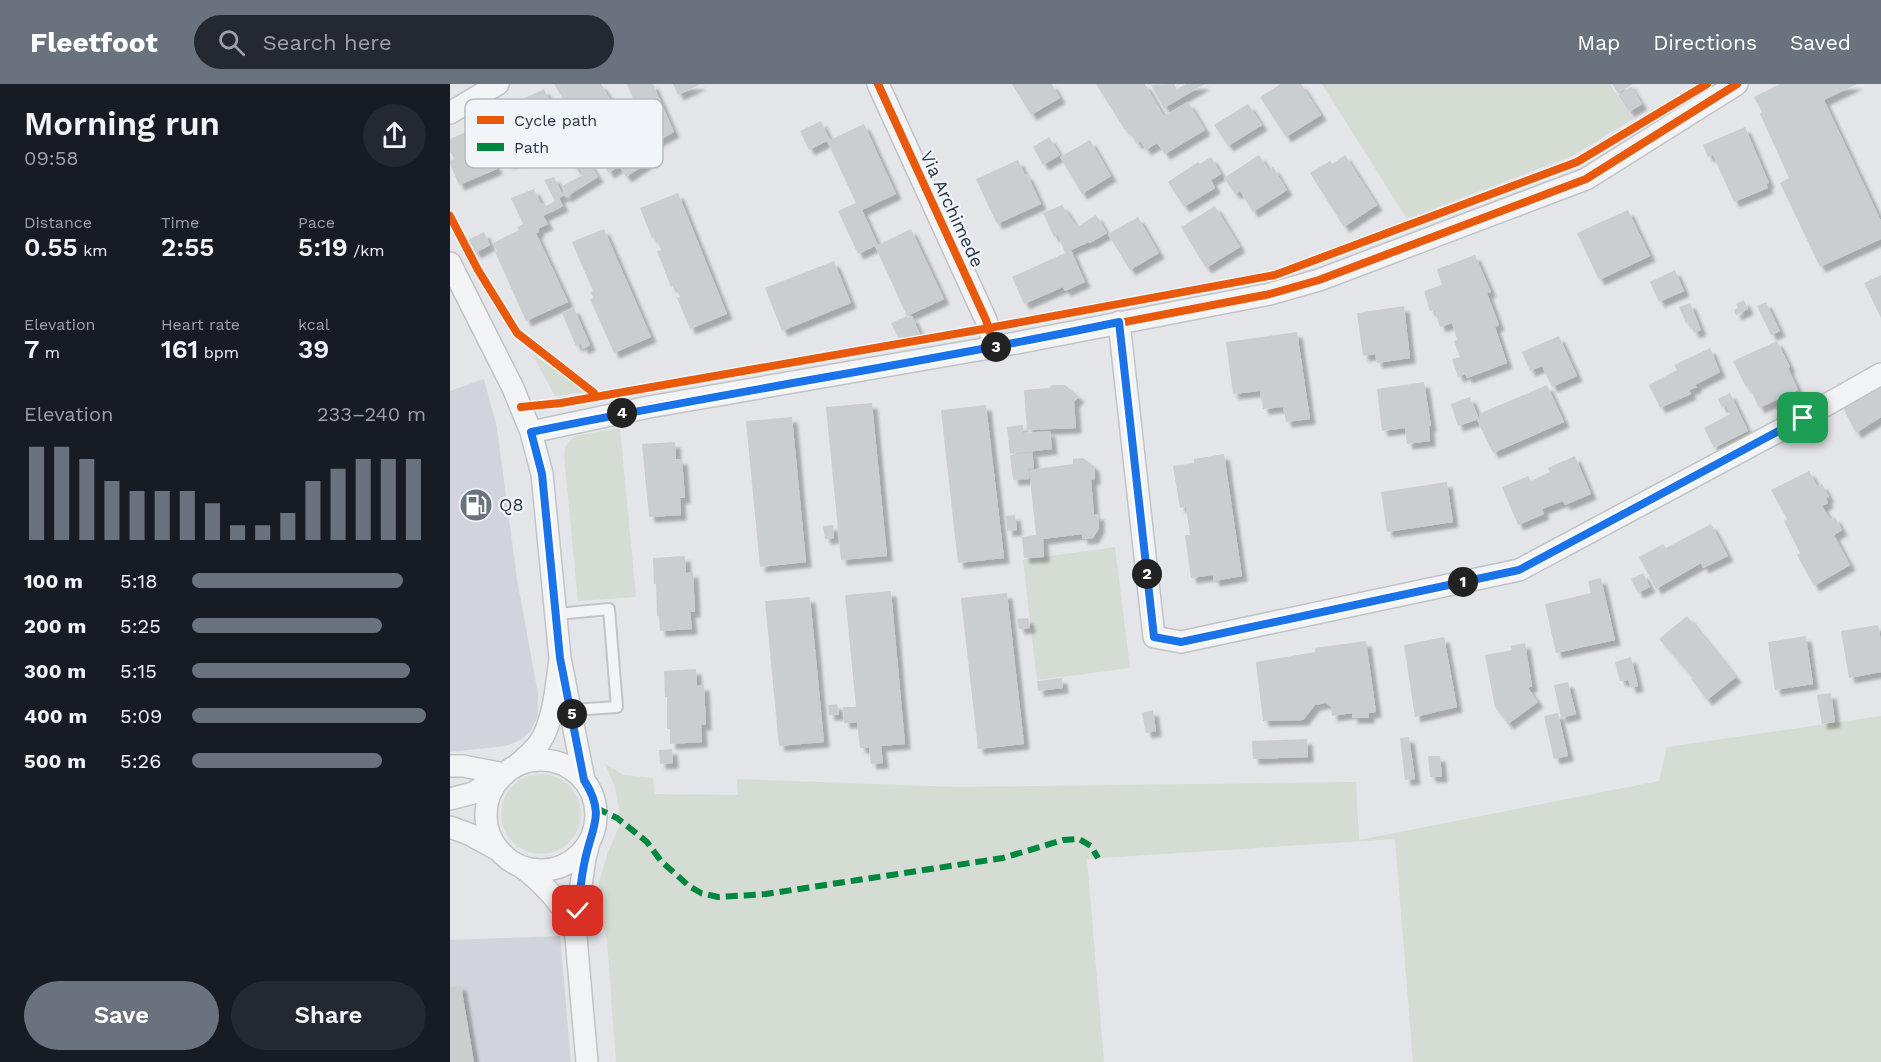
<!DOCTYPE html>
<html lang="en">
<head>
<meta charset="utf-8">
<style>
	body { margin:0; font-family:"Work Sans",sans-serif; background:#242831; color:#f1f3f6; height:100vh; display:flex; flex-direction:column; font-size:22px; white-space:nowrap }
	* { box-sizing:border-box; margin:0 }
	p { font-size:20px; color:#9ea1a6 }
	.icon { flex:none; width:33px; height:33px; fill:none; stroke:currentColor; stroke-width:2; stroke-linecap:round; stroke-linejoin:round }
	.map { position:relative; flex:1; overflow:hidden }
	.side { display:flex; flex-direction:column; background:#171b24; width:450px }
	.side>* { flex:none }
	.pin { position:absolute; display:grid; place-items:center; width:51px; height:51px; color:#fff; margin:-26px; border-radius:12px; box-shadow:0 3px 9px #0006 }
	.km { position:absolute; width:30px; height:30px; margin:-15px; border-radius:50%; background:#222; color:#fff; font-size:16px; line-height:30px; text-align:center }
	.round { display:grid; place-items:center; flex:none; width:63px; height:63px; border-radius:32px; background:#242831 }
	.overview { display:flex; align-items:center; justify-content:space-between; height:102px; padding:0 24px }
	h1 { font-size:33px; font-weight:600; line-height:45px }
	.metrics { display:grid; grid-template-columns:repeat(3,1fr); gap:9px; height:102px; padding:6px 24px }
	.metrics div { display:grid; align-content:center }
	.metrics b { font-size:26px; font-weight:600 }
	.metrics small { font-size:16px; font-weight:400 }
	.metrics p { font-size:16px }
	.chart { height:168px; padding:12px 24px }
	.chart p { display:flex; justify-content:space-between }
	.chart svg { width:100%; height:108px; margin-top:6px; stroke:#69727d; stroke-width:6 }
	.cta { display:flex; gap:12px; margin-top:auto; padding:12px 24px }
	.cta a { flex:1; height:69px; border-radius:36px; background:#69727d; color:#fff; font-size:24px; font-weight:600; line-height:69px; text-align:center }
	.cta a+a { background:#242831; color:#f1f3f6 }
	ul { padding:0 24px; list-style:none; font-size:20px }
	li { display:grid; grid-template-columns:96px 72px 1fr; align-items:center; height:45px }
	li i { height:15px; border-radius:8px; background:#69727d }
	header { display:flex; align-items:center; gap:36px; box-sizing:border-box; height:84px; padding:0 30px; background:#69727d; color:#fff }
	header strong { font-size:28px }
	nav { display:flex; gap:33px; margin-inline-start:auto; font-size:21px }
	.search { width:420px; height:54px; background:#242831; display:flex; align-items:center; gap:15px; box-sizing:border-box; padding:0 21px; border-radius:33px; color:#9ea1a6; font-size:22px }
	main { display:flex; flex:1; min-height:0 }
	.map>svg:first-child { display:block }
</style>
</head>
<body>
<header>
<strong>Fleetfoot</strong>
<div class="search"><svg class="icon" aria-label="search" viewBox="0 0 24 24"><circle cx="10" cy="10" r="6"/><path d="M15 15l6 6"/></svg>Search here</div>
<nav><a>Map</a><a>Directions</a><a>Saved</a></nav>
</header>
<main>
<section class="side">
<div class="overview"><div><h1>Morning run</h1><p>09:58</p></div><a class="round"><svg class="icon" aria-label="share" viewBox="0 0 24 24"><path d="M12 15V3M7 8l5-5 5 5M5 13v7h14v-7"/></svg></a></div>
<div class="metrics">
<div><p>Distance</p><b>0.55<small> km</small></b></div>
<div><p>Time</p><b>2:55</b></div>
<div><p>Pace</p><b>5:19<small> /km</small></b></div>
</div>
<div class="metrics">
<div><p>Elevation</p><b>7<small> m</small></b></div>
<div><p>Heart rate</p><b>161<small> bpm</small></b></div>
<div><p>kcal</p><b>39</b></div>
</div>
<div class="chart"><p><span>Elevation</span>233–240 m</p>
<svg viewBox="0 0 160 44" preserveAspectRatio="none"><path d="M5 44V6M15 44V6M25 44V11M35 44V20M45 44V24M55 44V24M65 44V24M75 44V29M85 44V38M95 44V38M105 44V33M115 44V20M125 44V15M135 44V11M145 44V11M155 44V11"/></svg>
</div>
<ul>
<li><b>100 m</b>5:18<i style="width:90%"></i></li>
<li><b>200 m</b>5:25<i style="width:81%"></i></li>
<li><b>300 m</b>5:15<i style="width:93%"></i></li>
<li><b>400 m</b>5:09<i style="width:100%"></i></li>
<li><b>500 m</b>5:26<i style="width:81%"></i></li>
</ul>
<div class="cta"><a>Save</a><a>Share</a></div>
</section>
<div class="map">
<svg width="1431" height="978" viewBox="0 0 1431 978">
	<defs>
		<filter id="shadow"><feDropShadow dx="5.5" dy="5.5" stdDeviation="1.5" flood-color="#0004"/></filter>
	</defs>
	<rect width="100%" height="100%" fill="#e3e5e8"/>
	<path fill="#d1d5db" d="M34 295 47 344 67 495 88 610V632L80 648 70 656 56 662 0 668V307Z
		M110 852 121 978H0V856Z"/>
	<path fill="#d4dcd3" d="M872 0H1160L1183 35 1122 72 957 135Z
		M82 270 137 308 105 312Z
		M170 344 186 513 128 517 114 372 115 363 124 352Z
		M665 463 680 584 587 596 573 476Z
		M1431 632V978H963L945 755 637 775 654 978H166L157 856 146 819 150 795 158 768 169 743V724L165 703 155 680 174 691 203 694 205 710 288 711 287 695 509 703 906 698 909 756 1209 697 1217 663Z
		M51 730a40 40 0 1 1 80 0a40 40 0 1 1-80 0Z"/>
	<path fill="#cbced1" filter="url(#shadow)" d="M104 0H151L163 20 128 40Z
		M177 0H203L224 48 202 60Z
		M223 0H251L228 11Z
		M562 0H602L610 14 581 31Z
		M646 0H695L714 32 738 18 755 46 715 70 707 59 696 66 690 57 687 60 677 45 675 46Z
		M724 0 727 5 736 0H755L714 24 701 1Z
		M831 0H851L871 31 836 53 810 13Z
		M1162 0H1183L1168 9Z
		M1330 0H1407L1374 16 1431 137V155L1370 183 1330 99 1339 94 1310 30 1312 28 1304 13Z
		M1181 3 1192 20 1179 28 1168 11Z
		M94 5 110 39 103 42 106 50 94 56 90 47 75 54 82 69 58 80 51 63 39 68 47 85 9 101 0 80V77L4 75 0 67V55L39 38 37 32Z
		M798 20 812 41 778 62 764 41Z
		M371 37 380 56 414 40 446 110 412 126 428 161 461 145 494 215 457 232 425 162 408 170 388 127 406 119 377 57 359 66 350 47Z
		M1295 43 1319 99 1316 100 1318 104 1284 118 1263 71 1258 73 1253 61Z
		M179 45 193 68 191 69 197 79 176 93 169 82 159 89 145 67Z
		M599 53 610 71 593 81 583 63Z
		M640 56 661 92 632 110 610 73Z
		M126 57 148 93 116 113 115 111 109 114 113 122 93 132 98 140 88 145 89 148 86 149 118 218 76 237 45 168 47 167 43 159 69 146 67 143 73 140 61 114 84 105 91 120 94 119 96 122 105 117 94 96 104 93 112 109 115 107 112 102 133 91 130 85H126L112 64Z
		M809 71 819 86 823 83 837 106 803 128 790 107 785 110 774 94Z
		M895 71 927 121 894 143 860 89 880 77 882 80Z
		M761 73 771 90 761 96 765 104 734 123 718 98 748 78 750 80Z
		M568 76 575 91 577 90 591 120 547 140 526 95Z
		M228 109 277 230 240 245 227 214 230 213 225 201 221 203 207 167 211 166 206 153 202 154 190 124Z
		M612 121 627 143 646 131 657 149 640 159 639 158 621 166 635 198 615 207 613 203 574 220 562 193 615 169 608 151 604 153 593 129Z
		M765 122 790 163 756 184 731 143Z
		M1178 126 1200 172 1149 196 1127 149Z
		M688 133 709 169 680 186 658 150Z
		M154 145 201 253 164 269 140 215 143 214 141 208 143 207 122 158Z
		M34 148 40 161 25 169 18 156Z
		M1025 171 1041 208 1037 209 1049 241 1045 243 1057 279 1017 294 1015 290 1008 293 1002 275 1010 273 1004 257 1007 256 1002 239 990 243 985 226 980 227 974 207 992 201 987 185Z
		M384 177 401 219 332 247 315 204Z
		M1225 186 1234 207 1209 218 1200 198Z
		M1431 191V234L1414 199Z
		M1294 216 1298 225 1286 231 1284 226 1288 224 1286 220Z
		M1316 218 1330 247 1321 251 1307 222Z
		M1240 219 1251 246 1244 249 1239 238 1236 239 1229 223Z
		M954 222 960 274 927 279 925 270 913 272 907 229Z
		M124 224 140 261 133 265 131 260 126 262 112 229Z
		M457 232V234L462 232 470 250 448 254 441 239Z
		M847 248 860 335 836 338 833 323 813 325 810 307 783 310 776 258Z
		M1109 252 1127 292 1102 303 1092 282 1080 287 1072 268Z
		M1327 257 1340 283 1338 284 1348 306 1309 324 1299 302 1296 303 1283 277Z
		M1260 264 1270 288 1245 301 1247 303 1239 306 1241 310 1210 324 1199 301 1227 286 1224 281Z
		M974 298 981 342H979L980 357 957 360 955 344 932 347 927 305Z
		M602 301H615L629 313 624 318 626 344 577 346 574 306 599 304Z
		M1097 301 1114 338 1043 369 1027 336 1030 335 1029 330Z
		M1431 302V333L1406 349 1392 322Z
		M1280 309 1298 347 1264 364 1254 344 1280 330 1276 321 1272 324 1268 315Z
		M1020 313 1029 335 1008 342 1001 320Z
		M422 319 437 472 391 476 376 323Z
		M536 321 554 474 508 479 491 326Z
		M342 333 356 478 310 483 296 337Z
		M573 341V349L600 347 602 365 560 370 557 343Z
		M225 358 226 375H232L235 414H230L231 431 199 433 192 360Z
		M582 368 584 384 579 385 578 382 579 395 563 396 560 371Z
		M774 370 792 492 764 497 763 491 741 494 735 451H740L736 423 730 424 723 382 744 379V375Z
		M1125 372 1141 410 1115 421 1113 417 1092 425 1094 430 1068 441 1052 403 1078 392 1081 397 1100 388 1098 384Z
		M633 374 644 382 645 395 641 396 644 431 649 430V444L643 454 632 455V450L593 455 594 473 574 474 572 453 586 451 579 386 623 380V375Z
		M1359 387 1367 402 1372 400 1379 413 1376 414 1378 419 1372 422 1380 435 1385 433 1392 446 1384 451 1400 481 1364 502 1347 471 1350 469 1334 437 1337 435 1321 406Z
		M997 398 1003 438 937 448 931 408Z
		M565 431 567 446 557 447 556 432Z
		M1261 440 1278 472 1253 484 1251 479 1206 505 1189 473 1213 460 1216 464Z
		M383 441 384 454 375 455 373 442Z
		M235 472 236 489 243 488 245 528H240L242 545 210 547 209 532H207L206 500H204L203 474Z
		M1193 489 1200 503 1188 509 1181 495Z
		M1151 494 1165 556 1106 569 1095 520 1141 509 1138 497Z
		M441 507 455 660 431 662 433 679 421 680 419 664H410L407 638 394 639 393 623H406L395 511Z
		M557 509 574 660 528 665 511 514Z
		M360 513 374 658 329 662 315 517Z
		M1237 532 1286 593 1257 616 1241 595 1243 594 1209 555Z
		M578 534 580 544 569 545 567 535Z
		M1428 541 1431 557V588L1399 594 1391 547Z
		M1356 552 1363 600 1325 606 1318 558Z
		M994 553 1007 623 965 633 954 561Z
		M916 557 926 628 919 629V634H902V629L882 632 881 623 876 619 865 621 853 636 813 637 806 578 865 568V564Z
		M1075 559 1082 602 1078 604 1088 618 1058 640 1045 623 1035 571 1062 566 1060 562Z
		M1181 573 1188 602 1181 604 1178 596 1170 597 1165 578Z
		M246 585 247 602 254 601 256 641H251L252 658 220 660V645H217V613H215L214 587Z
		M612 594 613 604 588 607 587 597Z
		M1118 598 1126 630 1111 634 1104 601Z
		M1381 609 1385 638 1372 640 1367 611Z
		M387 620 389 631H379L378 621Z
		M703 626 706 647 696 649 692 629Z
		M1108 629 1118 672 1104 675 1094 632Z
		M959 653 965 695 955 696 950 654Z
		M857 655 858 673 803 675 802 657Z
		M222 665 223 679 210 680 209 666Z
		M978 672H990L992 693H980Z
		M11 901 24 978H0V903Z"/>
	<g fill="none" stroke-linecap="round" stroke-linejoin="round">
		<defs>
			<path id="lane" d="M107 530 159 525 167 623 122 626"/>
			<path id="street" d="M428 0 536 236 545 263
				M0 29 48 0
				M0 179 63 304 81 348 92 390 110 574
				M669 238 704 553 731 558 1069 486 1353 334 1431 290
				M81 348 199 323 545 263 820 210 869 196 1136 95 1287 0
				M36 731a55 55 0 1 1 110 0a55 55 0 1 1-110 0Z
				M67 681C76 673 87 665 93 653 104 632 107 598 110 574L134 696
				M0 682H13L55 690
				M0 715 23 709 49 693
				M0 743 19 750 50 767
				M70 782C94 799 109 818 125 842L135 774 139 759
				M125 842 137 978"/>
		</defs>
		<use href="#lane" stroke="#c1c3c6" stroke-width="14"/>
		<use href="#street" stroke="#c1c3c6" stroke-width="24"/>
		<use href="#lane" stroke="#f2f3f5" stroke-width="10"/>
		<use href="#street" stroke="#f2f3f5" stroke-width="21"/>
		<path stroke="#00873e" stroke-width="6" stroke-dasharray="12 6" stroke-linecap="butt" d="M146 724 167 734 197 758 211 777 239 802 251 809 268 813 316 810 553 774 613 756 629 755 641 762 648 774"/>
		<defs>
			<path id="cycleway" d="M428 0 536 236 541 252
				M0 132 28 186 67 249 144 309 145 312
				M71 323 111 319 539 244 825 191 1127 78 1257 0
				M81 348 199 323 545 263 820 210 869 196 1136 95 1287 0"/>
		</defs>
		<use href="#cycleway" stroke="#f1f4f8" stroke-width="11"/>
		<use href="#cycleway" stroke="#e8590c" stroke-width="8"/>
	</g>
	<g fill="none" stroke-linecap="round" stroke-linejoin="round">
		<defs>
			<path id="route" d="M128 827C130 810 131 793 135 776 142 742 156 731 134 696L110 574 92 390 81 348C276 308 474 279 669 238L704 553 731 558 1069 486 1353 334"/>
		</defs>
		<use href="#route" stroke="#fff" stroke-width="12"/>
		<use href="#route" stroke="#1a73e8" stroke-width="8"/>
	</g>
	<defs>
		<symbol id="fuel-disc" viewBox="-11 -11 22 22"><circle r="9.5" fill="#69727d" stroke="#f1f4f8"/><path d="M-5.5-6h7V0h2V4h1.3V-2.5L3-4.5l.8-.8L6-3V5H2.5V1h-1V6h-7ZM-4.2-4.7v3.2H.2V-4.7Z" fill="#fff"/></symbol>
	</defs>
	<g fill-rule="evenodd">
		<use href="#fuel-disc" x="7" y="402" width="38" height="38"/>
	</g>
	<g text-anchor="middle" stroke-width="4.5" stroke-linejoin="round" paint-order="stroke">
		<g font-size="18" fill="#283443" stroke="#f1f4f8">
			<text transform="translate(502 125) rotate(65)" y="6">Via Archimede</text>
		</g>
		<g font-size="18" fill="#283443" stroke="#f1f4f8" text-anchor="start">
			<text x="49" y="427">Q8</text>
		</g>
	</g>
	<rect x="15" y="15" width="198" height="69" rx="9" fill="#f1f4f8" stroke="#b5bac2" stroke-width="1.5"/>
	<rect x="27" y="32" width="27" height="8" fill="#e8590c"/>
	<rect x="27" y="59" width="27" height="8" fill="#00873e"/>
	<g font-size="16" fill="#283443">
		<text x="64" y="42">Cycle path</text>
		<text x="64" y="69">Path</text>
	</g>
</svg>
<div class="pin" style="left:1353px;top:334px;background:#1e9e55"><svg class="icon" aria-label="arrive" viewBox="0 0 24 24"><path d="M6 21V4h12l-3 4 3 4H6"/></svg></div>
<div class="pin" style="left:128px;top:827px;background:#d93025"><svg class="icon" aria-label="check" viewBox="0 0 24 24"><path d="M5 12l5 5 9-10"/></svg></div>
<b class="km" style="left:1013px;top:498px">1</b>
<b class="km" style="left:697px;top:490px">2</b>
<b class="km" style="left:546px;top:263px">3</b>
<b class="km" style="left:172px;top:329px">4</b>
<b class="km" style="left:122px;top:630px">5</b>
</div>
</main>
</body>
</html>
